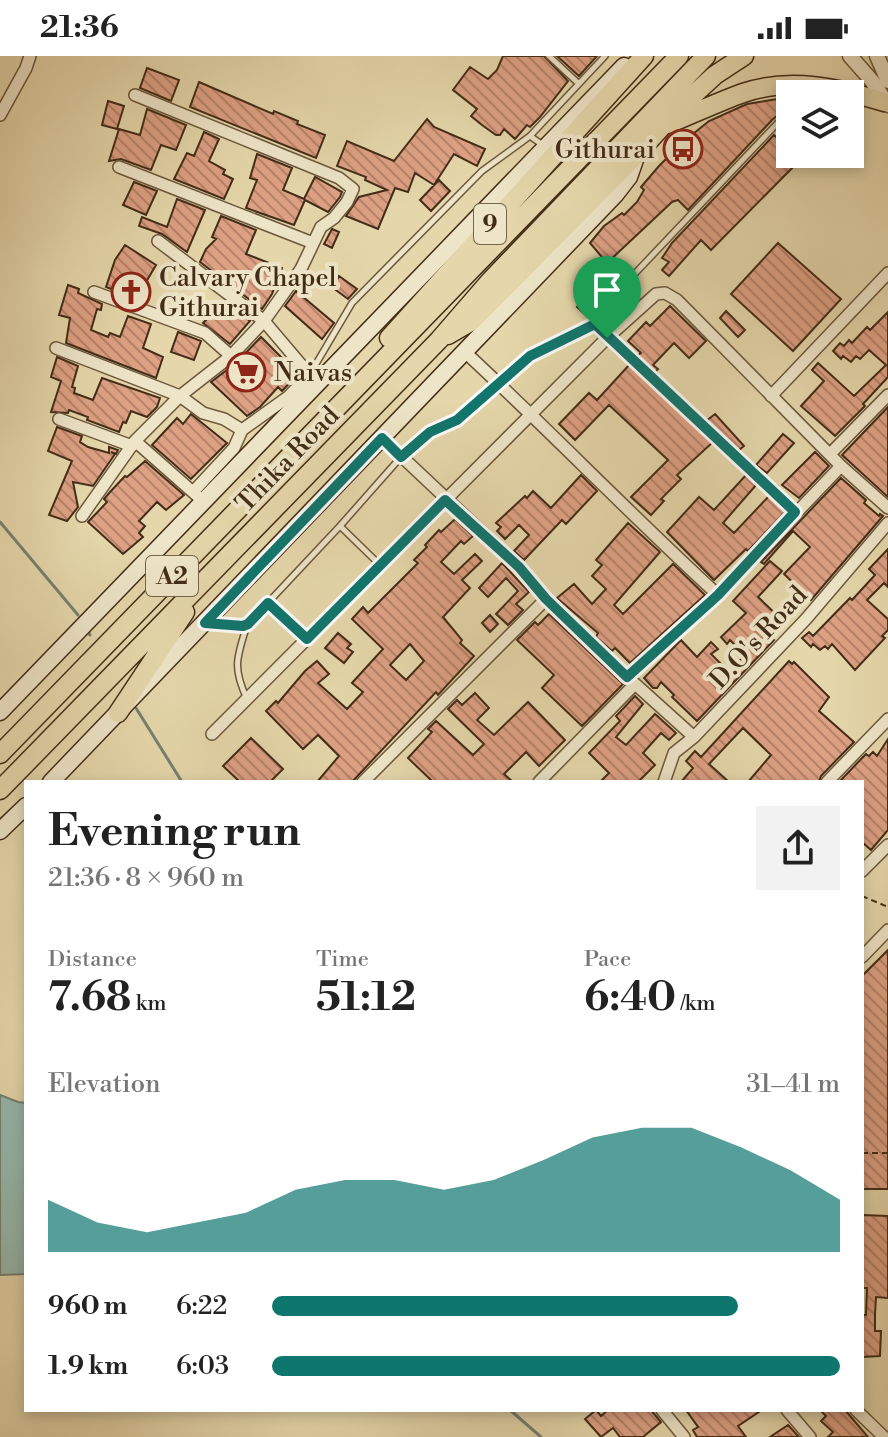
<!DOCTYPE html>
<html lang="en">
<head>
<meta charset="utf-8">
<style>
	body { margin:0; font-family:"Libre Bodoni",serif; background:#f2f2f2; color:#222; height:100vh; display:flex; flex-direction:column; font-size:30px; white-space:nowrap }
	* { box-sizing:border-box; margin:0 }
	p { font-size:26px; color:#767676 }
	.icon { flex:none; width:44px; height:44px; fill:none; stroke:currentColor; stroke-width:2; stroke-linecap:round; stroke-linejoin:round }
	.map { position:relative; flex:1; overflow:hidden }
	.panel { position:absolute; left:24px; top:724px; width:840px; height:632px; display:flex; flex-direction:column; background:#fff; border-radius:0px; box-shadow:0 4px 12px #0003 }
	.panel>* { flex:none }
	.fabs { position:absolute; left:776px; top:24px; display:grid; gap:16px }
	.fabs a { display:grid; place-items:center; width:88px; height:88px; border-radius:0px; background:#fff; box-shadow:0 4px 12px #0003; font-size:40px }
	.pin { position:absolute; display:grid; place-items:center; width:68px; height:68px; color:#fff; margin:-82px -34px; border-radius:50% 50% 50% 0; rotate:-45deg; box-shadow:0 0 8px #0007 }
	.pin .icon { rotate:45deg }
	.round { display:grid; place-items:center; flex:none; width:84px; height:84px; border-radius:0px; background:#f2f2f2 }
	.headline { display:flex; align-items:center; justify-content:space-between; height:136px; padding:0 24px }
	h1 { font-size:44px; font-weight:700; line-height:60px }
	.figures { display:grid; grid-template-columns:repeat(3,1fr); gap:12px; height:136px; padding:8px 24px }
	.figures div { display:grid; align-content:center }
	.figures b { font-size:40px; font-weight:700 }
	.figures small { font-size:22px; font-weight:400 }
	.figures p { font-size:22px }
	.chart { height:224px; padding:16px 24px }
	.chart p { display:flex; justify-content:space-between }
	.chart svg { width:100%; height:144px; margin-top:8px; fill:#0f766e; opacity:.7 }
	ul { padding:0 24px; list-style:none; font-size:26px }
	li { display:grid; grid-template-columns:128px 96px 1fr; align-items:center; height:60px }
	li i { height:20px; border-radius:10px; background:#0f766e }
	.status { display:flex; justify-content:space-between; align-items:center; height:56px; padding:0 40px; background:#fff; direction:ltr }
	.status svg { height:22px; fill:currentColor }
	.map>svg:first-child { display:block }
</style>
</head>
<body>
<div class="status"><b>21:36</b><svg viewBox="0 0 49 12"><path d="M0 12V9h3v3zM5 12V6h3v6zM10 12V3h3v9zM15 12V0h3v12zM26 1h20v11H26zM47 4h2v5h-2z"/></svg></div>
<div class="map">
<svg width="888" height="1381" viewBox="0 0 888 1381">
	<defs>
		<pattern id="building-back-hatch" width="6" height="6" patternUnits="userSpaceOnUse" patternTransform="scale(2)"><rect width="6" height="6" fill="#dea184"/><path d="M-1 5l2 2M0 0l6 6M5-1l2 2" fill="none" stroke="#b6836b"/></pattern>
	</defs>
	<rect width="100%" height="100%" fill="#e5d7ab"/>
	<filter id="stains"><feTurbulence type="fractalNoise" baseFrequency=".0025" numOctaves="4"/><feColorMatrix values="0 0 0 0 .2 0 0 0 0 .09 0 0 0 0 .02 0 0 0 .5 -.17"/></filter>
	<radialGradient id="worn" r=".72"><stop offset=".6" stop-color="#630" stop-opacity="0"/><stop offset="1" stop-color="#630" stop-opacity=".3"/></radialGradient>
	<path fill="#96b9ad" stroke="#758171" stroke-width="2" d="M0 1039 18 1046 26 1047V1218L0 1219Z"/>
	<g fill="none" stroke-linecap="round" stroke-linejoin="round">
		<path stroke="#758171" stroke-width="3" d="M0 466 78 559
			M89 577 90 579
			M136 652 182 726
			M510 1354 541 1381"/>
	</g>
	<path fill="url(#building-back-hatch)" stroke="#432c17" stroke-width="2" fill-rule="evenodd" d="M503 0H544L568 25 540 61 530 71 527 69 515 83 504 73 500 79H496L482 69 471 60 477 53 453 34 470 11 488 23 497 14Z
		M557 0H597L579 20Z
		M147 12 179 24 171 45 140 32Z
		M199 26 273 58 274 55 298 65 297 68 325 79 316 102 190 51Z
		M790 41V49L772 64 688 154 678 144 672 146 607 207 590 187 604 170 622 157 624 159 637 146 644 134 641 131 659 110 683 86 709 65 747 48Z
		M108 45 124 50 117 73 102 69Z
		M147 53 186 69 176 94 161 89 151 114 121 103 109 105 119 73 140 79Z
		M427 63 434 71 485 93 477 110 454 98 434 129 415 117 408 136 395 132 378 173 346 160 359 141 387 134 365 124 366 121 337 110 347 85 394 105Z
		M204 76 219 83 209 105 225 114 223 118 233 123 224 143 174 123 187 97 194 100Z
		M774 79 790 93V98H806L711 194 701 184 669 220 662 214 669 206 662 202 672 187Z
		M257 98 292 112 283 134 304 143 315 121 342 136 340 141 328 156 305 144 294 169 246 152 257 124 250 122Z
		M439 124 450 135 431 155 420 144Z
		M134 126 157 135 146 159 123 149Z
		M177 143 205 154 187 196 162 178 139 170 142 161 167 171Z
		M221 160 256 174 246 198 282 212 272 238 262 253 200 206 206 193 216 183 212 181Z
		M332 173 339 176 332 192 324 188Z
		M778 187 841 243 793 295 731 238Z
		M125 189 156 209 136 243 106 231 115 204Z
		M607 210 622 224 616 231 600 217Z
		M339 220 357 233 348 243 333 232Z
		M68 229 79 233 78 237 102 248 101 254 97 253 91 274 108 281 110 277 120 281 128 260 151 268 143 292 163 301 156 322 66 287 70 262 59 259Z
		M296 235 334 267 322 283 285 250Z
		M586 240 600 252 590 263 577 251Z
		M224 246 250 265 230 288 203 267Z
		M670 250 706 285 689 302 674 287 653 309 658 313 655 316 658 320 637 300 641 297 628 285 646 266 650 270Z
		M726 255 745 274 738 281 720 262Z
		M888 256V321L863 348 865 350 835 380 801 350 824 325 812 314 818 307 854 340 886 309 869 294 860 303 856 300 851 306 843 300 841 303 833 295 840 287 844 290 849 284 852 287 867 271 870 274Z
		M178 276 201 285 194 304 171 296Z
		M261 281 298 318 282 335 278 331 260 351 247 360 211 326 236 307Z
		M57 301 78 310 72 331 75 332 74 337 93 344 102 322 160 342 157 351 147 361 131 355 126 367 123 366 119 376 87 364 88 361 69 354 68 357 51 356 61 325 51 321Z
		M630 308 713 386 677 419 681 423 661 443 664 445 651 459 631 441 668 404 609 349 575 384 559 368 589 337 597 344Z
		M888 351V441L842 399Z
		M191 358 227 387 191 423 152 389 177 362 183 368Z
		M715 358 744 390 738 395 706 365Z
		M57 371 82 380 80 386 88 391 109 397V391L118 394 116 398 111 396 115 398 93 430 73 426 78 451 67 465 49 459 72 405 48 395Z
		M783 378 794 387 767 417 756 409Z
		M815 396 829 410 799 442 782 429Z
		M145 405 184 439 166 454 157 446 139 465 145 470 139 477 143 481 123 498 88 466 107 446 104 443 110 436 125 420 127 421Z
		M747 418 757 428 723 467 734 477 769 440 786 455 748 495 746 493 714 524 667 476 699 441 714 454Z
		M581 419 597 435 566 468 562 464 524 504 514 495 529 479 519 469 505 483 497 475 501 471 496 467 525 440 527 442 533 435 551 452Z
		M841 422 866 444 864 447 879 460 880 458 883 460 811 544 784 518 810 491 793 475 764 508 761 506Z
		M455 463 473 480 464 488 461 485 441 506 454 518 475 498 482 505 462 524 470 532 443 561 462 584 460 587 474 600 438 639 436 636 352 726H317L339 700 318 679 303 693 266 655 276 645 278 647 305 615 317 605 329 618 318 627 347 653 363 636 352 627 383 593 352 563 363 551 368 557 418 507 414 504 427 491 425 489 439 474 441 476ZM410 588 424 605 406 624 390 609Z
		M628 467 660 496 614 549 623 558 673 508 705 539 630 607 615 592 612 595 596 581 598 577 557 542 574 528 592 548 606 533 592 520 602 509 596 504Z
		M888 493V531L884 527 867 544 888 563V574L882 580 885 582 855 614 832 588 828 593 825 590 820 594 813 588 811 591 802 582 809 576 813 580 850 542 852 544 875 519 869 513Z
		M770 505 782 515 758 541 780 562 766 577 774 584 697 665 672 641 674 639 661 626 657 632H653L644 622 681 584 697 601 711 586 718 593 711 598 729 616 745 599 730 584 727 588 721 581 746 557 733 545Z
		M502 507 529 536 516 548 523 554 508 569 496 558 518 535 506 522 488 541 479 532Z
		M549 558 623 628 582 670 542 632 554 619 517 584 535 566 538 569Z
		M490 559 498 568 490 576 482 567Z
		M338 577 351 588 347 592 353 596 344 607 325 592Z
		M789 605 792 608 794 606 829 641 819 655 854 686 821 720 819 726H748L771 699 743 672 709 708 729 726H681L693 712 686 705 695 695 701 701Z
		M475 637 489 652 477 664 494 679 528 646 565 684 539 710 526 696 504 718 513 726H433L408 702 432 676 428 673 436 665 473 699 484 688 448 653 457 644 462 649Z
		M635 640 643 648 616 681 626 689 655 658 676 677 669 684 661 677 643 697 655 709 638 726H600L609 717 589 697 620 665 616 660Z
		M251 682 283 713 270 726H240L223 710Z
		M888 683V774L871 794 862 786V726H839L866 698 869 700 873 696 877 700Z
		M888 894V1133H862V920Z
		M862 1159 888 1160V1242L876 1241 875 1258V1275H881L880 1300 862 1301V1259H866L867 1232H862Z
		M596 1354 601 1360 608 1354H651L661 1366 643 1381H620L613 1372 601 1381 585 1363Z
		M686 1354H762L738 1370 746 1381H697L693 1374 698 1371Z
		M820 1354H845L868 1381H828L833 1376 821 1365 826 1360Z
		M788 1369 799 1381H770Z"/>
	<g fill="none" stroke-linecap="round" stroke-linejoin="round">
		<defs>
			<path id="service" d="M549 0 578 27
				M790 54 625 228 595 268 794 455
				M530 80 605 0
				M310 318 352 247 482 115 530 80 544 90
				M380 509 340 470 401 401 430 376 457 364 530 300 595 268
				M268 547 306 581
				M210 567 238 571 248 568 340 470
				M247 643C232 611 237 601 247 569"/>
			<path id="minor" d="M0 59 26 12 30 0
				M119 111 313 187
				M158 185 264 265 314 324
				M94 236 205 277 231 300
				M56 292 180 340 203 357 224 363 242 374 288 341 310 318
				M465 296C551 376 632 460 718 539
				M771 340 888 217
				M59 363 132 390
				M382 382 519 511 546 543 593 590 694 681
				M135 385 203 445
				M831 397 888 339
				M193 436 234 392 242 374
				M82 460 135 385 180 340 231 300 264 265 301 213 321 171 334 162 347 146 353 133 339 122 135 39
				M627 621 718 539 841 410
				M212 678 607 282 656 238 665 237 677 244 841 410 888 452
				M363 726 546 543
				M539 726 635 628
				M664 726 674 697 694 681 806 563 888 467
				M827 726 888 663
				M862 815 888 789
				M862 901 888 874
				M662 1354 684 1381
				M787 1354 810 1381
				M856 1354 884 1381"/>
			<path id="tertiary" d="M850 0 872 25 888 49
				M877 0 888 25"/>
			<path id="secondary" d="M0 656 624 10
				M51 726 615 139 629 121 637 98
				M0 775 26 750"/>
			<path id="trunk" d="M668 68C693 58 718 46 743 37 790 21 839 32 884 46
				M448 279 472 265 637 98 678 53 715 19 744 0
				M389 282 644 0
				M118 657 185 556
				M0 698 679 0
				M0 734 439 284 490 225 706 0"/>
		</defs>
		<use href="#service" stroke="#6c573c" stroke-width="8"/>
		<use href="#minor" stroke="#6c573c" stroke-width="14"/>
		<use href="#tertiary" stroke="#6c573c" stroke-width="17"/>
		<use href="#secondary" stroke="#432c17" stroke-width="19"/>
		<use href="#trunk" stroke="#432c17" stroke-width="21"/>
		<path stroke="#432c17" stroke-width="2" stroke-dasharray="6 4" stroke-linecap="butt" d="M862 840 888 851
			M862 1097H888"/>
		<use href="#service" stroke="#eee5c8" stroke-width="5"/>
		<use href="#minor" stroke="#eee5c8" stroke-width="11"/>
		<use href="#tertiary" stroke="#eee5c8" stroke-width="14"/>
		<use href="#secondary" stroke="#eee5c8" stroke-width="16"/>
		<use href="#trunk" stroke="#e5d7ab" stroke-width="18"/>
	</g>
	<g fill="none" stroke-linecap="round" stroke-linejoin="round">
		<defs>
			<path id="route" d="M595 268 795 456 718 539 627 621 546 543 519 511 445 444 307 583 268 547 248 568 243 570 205 567 382 382 401 401 430 376 457 364 530 300Z"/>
		</defs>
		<use href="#route" stroke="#fff" stroke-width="16"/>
		<use href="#route" stroke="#0f766e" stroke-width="10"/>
	</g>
	<defs>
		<symbol id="bus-ring" viewBox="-11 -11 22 22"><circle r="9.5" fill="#eee5c8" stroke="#8f2418" stroke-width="1.5"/><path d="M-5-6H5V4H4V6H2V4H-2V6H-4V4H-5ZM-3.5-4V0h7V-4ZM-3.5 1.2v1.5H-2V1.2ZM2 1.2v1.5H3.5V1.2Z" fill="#8f2418"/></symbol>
		<symbol id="church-ring" viewBox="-11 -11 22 22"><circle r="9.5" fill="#eee5c8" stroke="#8f2418" stroke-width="1.5"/><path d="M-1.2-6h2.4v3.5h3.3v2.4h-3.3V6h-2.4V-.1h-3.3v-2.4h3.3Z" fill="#8f2418"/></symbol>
		<symbol id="supermarket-ring" viewBox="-11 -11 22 22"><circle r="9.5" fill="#eee5c8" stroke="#8f2418" stroke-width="1.5"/><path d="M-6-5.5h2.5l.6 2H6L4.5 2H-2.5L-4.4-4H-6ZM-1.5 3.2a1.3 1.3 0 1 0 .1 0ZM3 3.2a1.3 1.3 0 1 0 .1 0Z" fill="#8f2418"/></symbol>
	</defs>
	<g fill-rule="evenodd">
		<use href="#bus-ring" x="661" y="71" width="44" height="44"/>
		<use href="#church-ring" x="109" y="214" width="44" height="44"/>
		<use href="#supermarket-ring" x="224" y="294" width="44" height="44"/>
	</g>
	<g text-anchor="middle" stroke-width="8" stroke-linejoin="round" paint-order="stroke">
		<g fill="#eee5c8" stroke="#76644c" stroke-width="2">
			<rect x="474" y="148" width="32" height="40" rx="6"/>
			<rect x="146" y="500" width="52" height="40" rx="6"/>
		</g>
		<g font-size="24" font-weight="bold" fill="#432c17">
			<text x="490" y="176">9</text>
			<text x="172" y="528">A2</text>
		</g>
		<g font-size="26" fill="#432c17" stroke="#eee5c8" text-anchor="start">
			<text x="655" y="102" text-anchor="end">Githurai</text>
			<text x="159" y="230">Calvary Chapel<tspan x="159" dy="30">Githurai</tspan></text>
			<text x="274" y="325">Naivas</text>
		</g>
		<g font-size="26" fill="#432c17" stroke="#eee5c8">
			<text transform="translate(287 403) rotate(-46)" y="9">Thika Road</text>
			<text transform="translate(758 581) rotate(-47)" y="9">D.O's Road</text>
		</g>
	</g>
	<rect width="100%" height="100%" filter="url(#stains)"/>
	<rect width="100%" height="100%" fill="url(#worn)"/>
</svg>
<div class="fabs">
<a><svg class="icon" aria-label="layers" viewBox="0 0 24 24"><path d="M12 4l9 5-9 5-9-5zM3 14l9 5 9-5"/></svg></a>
</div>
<div class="pin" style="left:607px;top:282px;background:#1e9e55"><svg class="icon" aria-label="arrive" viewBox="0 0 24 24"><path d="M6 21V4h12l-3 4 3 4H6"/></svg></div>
<section class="panel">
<div class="headline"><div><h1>Evening run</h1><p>21:36 · 8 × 960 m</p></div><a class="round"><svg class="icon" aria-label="share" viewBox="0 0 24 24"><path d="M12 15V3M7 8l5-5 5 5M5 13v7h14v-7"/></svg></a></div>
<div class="figures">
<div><p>Distance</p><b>7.68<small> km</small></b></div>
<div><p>Time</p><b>51:12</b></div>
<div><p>Pace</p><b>6:40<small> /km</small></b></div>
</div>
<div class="chart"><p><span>Elevation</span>31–41 m</p>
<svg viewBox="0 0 160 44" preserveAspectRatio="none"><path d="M0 44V28L10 35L20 38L30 35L40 32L50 25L60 22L70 22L80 25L90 22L100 16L110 9L120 6L130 6L140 12L150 19L160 28V44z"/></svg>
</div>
<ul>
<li><b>960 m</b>6:22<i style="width:82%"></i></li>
<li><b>1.9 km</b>6:03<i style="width:100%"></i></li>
</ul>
</section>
</div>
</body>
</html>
